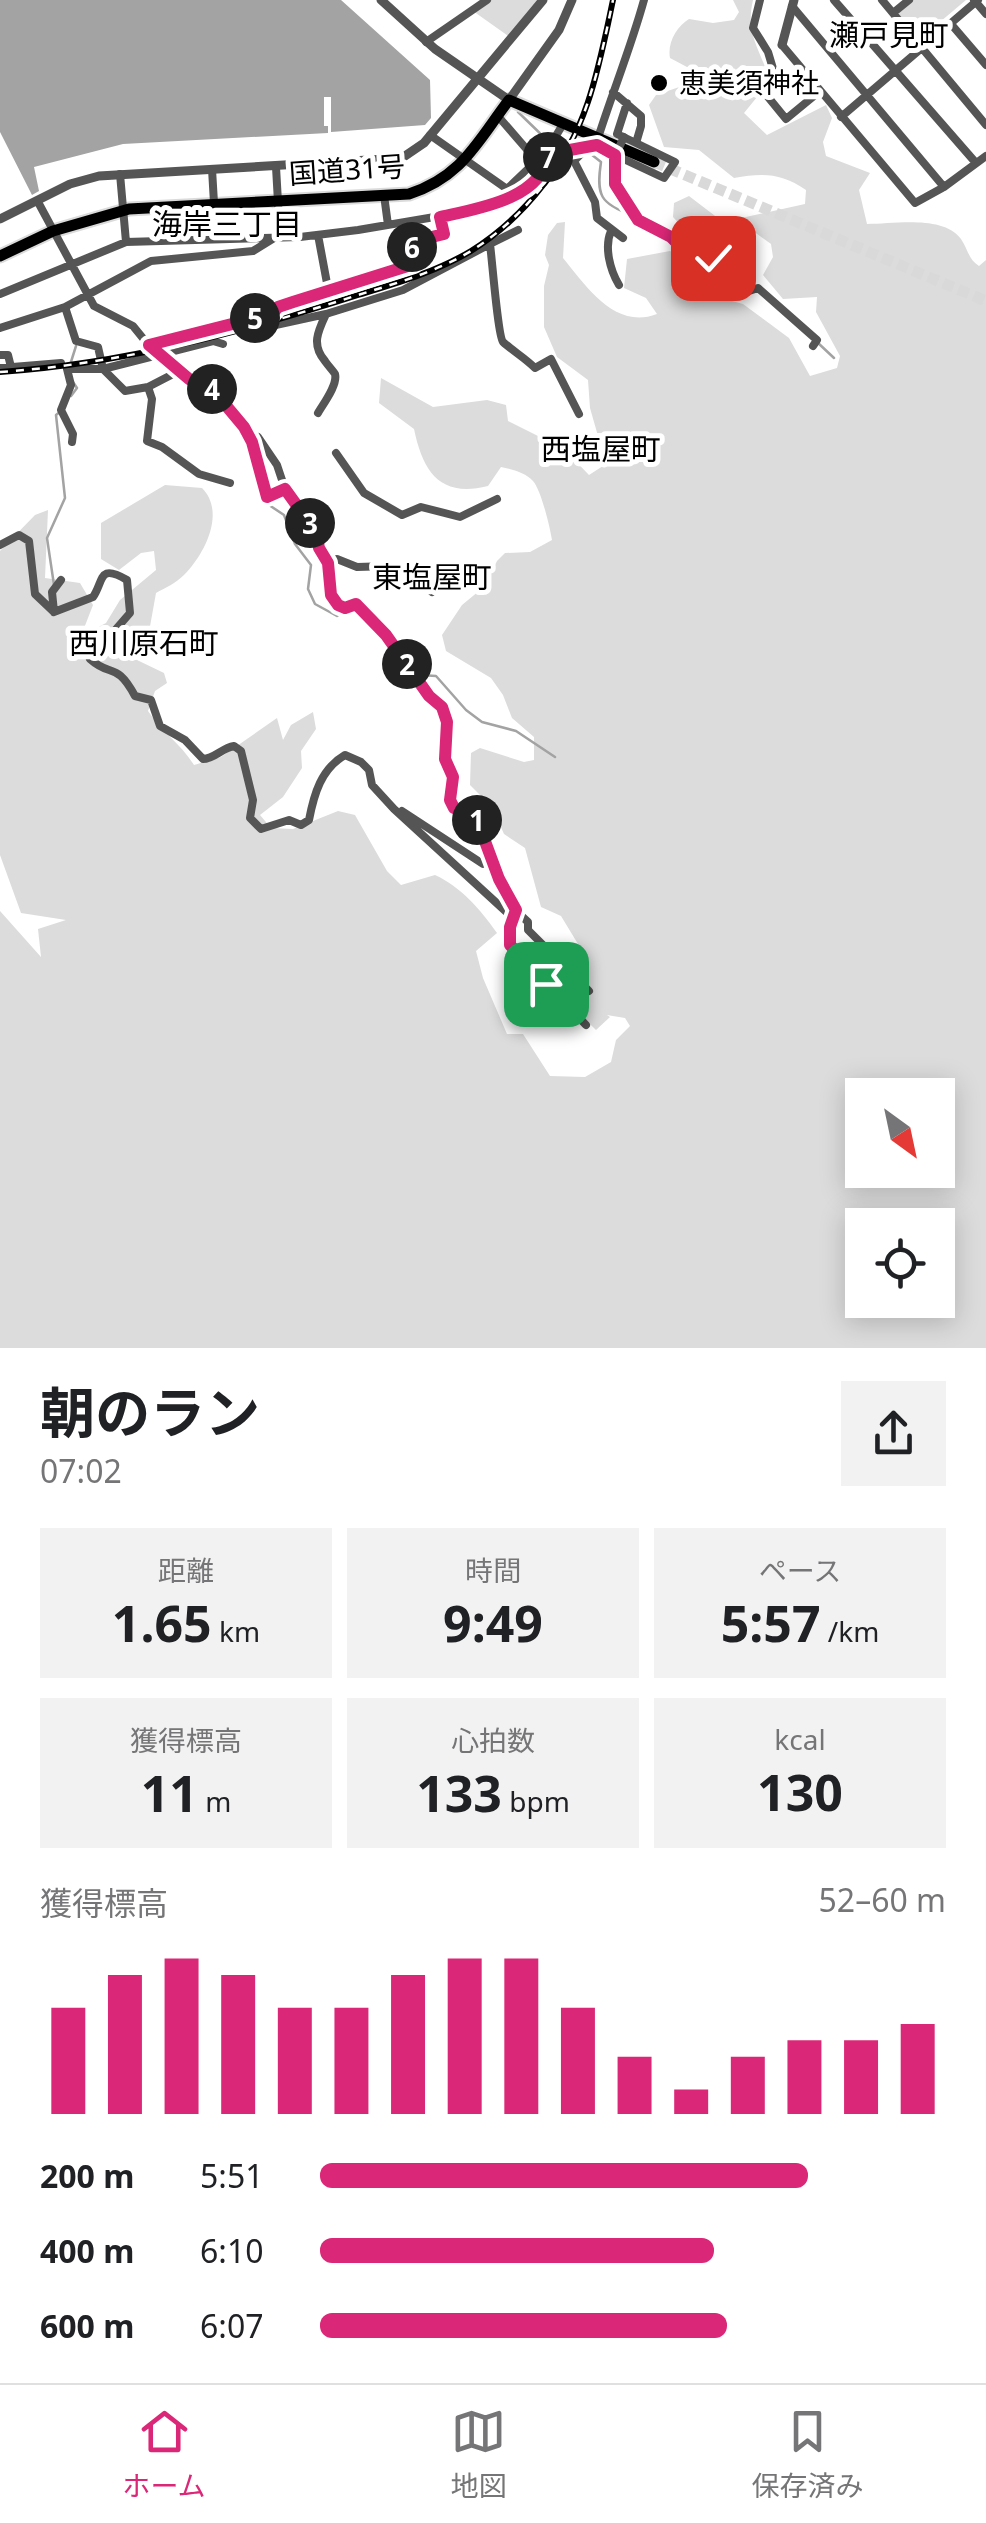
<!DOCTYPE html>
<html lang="ja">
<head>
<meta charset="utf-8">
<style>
	body { margin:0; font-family:"Noto Sans","Noto Sans JP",sans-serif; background:#f2f2f2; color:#202124; height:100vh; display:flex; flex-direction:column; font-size:38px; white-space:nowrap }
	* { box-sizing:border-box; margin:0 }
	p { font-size:32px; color:#757577 }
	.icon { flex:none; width:55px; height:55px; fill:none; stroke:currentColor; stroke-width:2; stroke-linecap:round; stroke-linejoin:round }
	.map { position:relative; height:1348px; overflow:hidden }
	.panel { display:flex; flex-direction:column; background:#fff; flex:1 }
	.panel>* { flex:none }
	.needle { width:65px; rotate:147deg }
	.fabs { position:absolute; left:845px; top:1078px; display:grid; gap:20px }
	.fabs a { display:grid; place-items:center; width:110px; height:110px; border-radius:0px; background:#fff; box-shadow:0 5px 25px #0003; font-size:50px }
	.pin { position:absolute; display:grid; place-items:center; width:85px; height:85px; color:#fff; margin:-42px; border-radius:20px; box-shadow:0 5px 15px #0006 }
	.km { position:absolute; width:50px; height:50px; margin:-25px; border-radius:50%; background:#222; color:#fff; font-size:28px; line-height:50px; text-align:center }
	.round { display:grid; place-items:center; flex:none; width:105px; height:105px; border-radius:0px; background:#f2f2f2 }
	.summary { display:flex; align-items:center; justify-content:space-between; height:170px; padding:0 40px }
	h1 { font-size:55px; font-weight:700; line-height:75px }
	.figures { display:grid; grid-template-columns:repeat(3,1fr); gap:15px; height:170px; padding:10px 40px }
	.figures div { display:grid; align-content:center; border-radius:0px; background:#f2f2f2; text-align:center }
	.figures b { font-size:50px; font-weight:700 }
	.figures small { font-size:28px; font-weight:400 }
	.figures p { font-size:28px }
	.chart { height:280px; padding:20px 40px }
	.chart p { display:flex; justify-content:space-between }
	.chart svg { width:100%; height:180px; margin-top:10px; stroke:#db2777; stroke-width:6 }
	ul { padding:0 40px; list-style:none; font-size:32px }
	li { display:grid; grid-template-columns:160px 120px 1fr; align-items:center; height:75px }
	li i { height:25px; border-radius:12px; background:#db2777 }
	.dock { display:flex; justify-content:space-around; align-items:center; height:140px; border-top:2px solid #e0e0e0; background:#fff; font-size:28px; color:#757577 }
	.dock a { display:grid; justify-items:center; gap:5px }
	.dock .on { color:#db2777 }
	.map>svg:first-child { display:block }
</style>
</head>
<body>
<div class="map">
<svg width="986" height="1348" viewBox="0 0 986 1348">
	<rect width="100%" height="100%" fill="#fff"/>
	<path fill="#dcdcdc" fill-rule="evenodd" d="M489 0H542L511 38 473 11Z
		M733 0H753C745 35 760 48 770 81L744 113 767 135 826 105 832 118 823 142 826 156 870 173 859 190 867 224C895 224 943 215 961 239 968 249 968 259 979 266L986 260V1348H0V911L41 957 38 929 66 920 21 913 0 855V551L35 515 48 510 45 578 80 583 93 605 81 636 106 623 120 600 156 570 154 551 141 553 119 570 101 559V523L165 485 202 488C226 512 205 554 184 575 176 583 165 588 156 593L149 632 137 660 164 673 167 683 155 691 148 711C161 731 181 744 194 765L221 757 277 718 283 740 291 725 313 712 316 729 301 751 302 768 283 797 260 815 271 828 293 829 338 811 355 815 387 871 401 885 435 875C461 887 480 909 497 933L476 951 483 978 507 1034H523L550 1076 585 1077 611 1062 616 1040 630 1026 625 1018 607 1015 610 1017 596 1030 540 975 558 960 569 971 578 944 561 916 541 907 525 848 504 834 492 807 470 785 471 753 480 748 524 762 534 760V737L512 718 503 695 491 678 446 651 442 635 462 605 485 586 497 561 505 553 530 552 552 540C550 527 541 490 533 481 526 473 511 469 501 467L488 486C440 498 423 472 414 429L379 403 381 378 433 407 487 400 506 405 508 421 564 449 589 475 606 464 590 408 588 380 557 357 544 327V286L549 265 545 255 548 235 557 223 565 222 563 258C587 287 615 330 657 314L646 298 624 288 627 259 670 251 696 267 710 295 743 304 789 338 810 376 837 368 840 356 816 312 817 297 783 299 763 275 773 257 771 244 753 231 685 230 673 217 674 203 689 196 723 222 805 204 806 190C781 173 763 173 734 178L699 150 664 147 649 105 656 95 691 83 692 75 687 67 670 58C667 43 677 26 689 19L713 23 734 20 739 12ZM862 1095H938V1170H862ZM862 1225H938V1300H862Z
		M911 0H966L921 38H916L896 12Z"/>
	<path fill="#a3a3a3" d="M0 0H341L430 80 431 118 425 125 331 132V97H324V126H328V133L123 144 34 167 39 191 32 195 0 132Z"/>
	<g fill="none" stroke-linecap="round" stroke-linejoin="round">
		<path stroke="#a3a3a3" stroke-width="2.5" d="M518 112 548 141
			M587 151 601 162C596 195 600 204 632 215
			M715 254 737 259 755 288
			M817 342 834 358
			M70 365 76 346
			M71 396 77 388 73 382
			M267 498 269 505 284 515 295 544 311 565 308 589 315 604 337 616 347 610
			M54 585 47 538 65 498 56 415 61 411
			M420 675 436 676 466 710 482 722 516 731 555 757"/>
		<path stroke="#d9d9d9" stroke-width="11" stroke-dasharray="11 5.5" stroke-linecap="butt" d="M654 162 986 301"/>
		<defs>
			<path id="trunk" d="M0 256 53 231 129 209 409 194C462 177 477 142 509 100L654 162"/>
		</defs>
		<use href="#trunk" stroke="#dbdbdb" stroke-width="15"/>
		<path stroke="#555" stroke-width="8" d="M760 0 753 28 768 52 774 72 768 97 786 119 820 91
			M834 0 976 163
			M882 0 986 125
			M974 0 986 14
			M792 6 944 187
			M893 13 909 0
			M951 24 986 65
			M426 42 487 0
			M782 45 915 203 944 187 986 156
			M613 92 641 116V126L636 143 617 134 627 103
			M497 115 536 160
			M841 117 978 0
			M430 135 507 189
			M598 138C613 91 631 47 644 0
			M636 143 675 162 664 178 615 155V185L638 220 671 237 680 246 707 250 733 281 749 291 758 288 817 340 813 346
			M548 154 586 149
			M616 154 597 145 586 149 574 161 595 202 597 218 623 238
			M276 167 280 237
			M212 169 216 237
			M120 174 126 242
			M384 195 388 225
			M510 198C530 185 548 176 547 151
			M38 202 94 306 133 326 155 353 189 379 213 389 244 427 252 442 267 497 285 489
			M518 230 490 244C492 259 498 336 503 342 513 351 525 358 535 368L551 359 579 414
			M611 231C604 247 610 270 619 285
			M318 235 329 294
			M0 294 126 242 300 237 358 230 464 212 510 198 507 189 547 151 563 124
			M65 307 76 341 98 347 103 369 125 391 148 387 179 371
			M271 326 326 314
			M0 328 65 307 151 261 253 251 274 238
			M149 345 272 314 289 303 414 264 411 241 444 234 440 217
			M0 355H8L11 367
			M0 368 61 363
			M148 387 152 399 147 441 162 447 199 474 230 483
			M318 413C323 404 338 385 335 374 334 372 326 363 325 361 311 345 318 331 326 314L403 290 490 244
			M258 437 277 465 285 489 313 526 319 548 328 563 331 595 338 605 345 608 356 604 387 635 429 696 442 707 447 722 445 759 453 777 450 800 454 808 475 817 499 879 515 910 510 927V945L586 1025
			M72 442 73 434 61 410 71 385 67 369H103L213 341 223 344
			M336 453 364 493 402 515 421 507 460 517 497 499
			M0 545 19 535 29 541 35 594 54 612
			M328 563 337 559 357 567 390 566 421 582 432 592
			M54 612 93 597C104 581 98 563 127 580L130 613 90 659C111 678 116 661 135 696L151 700 160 726 185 740 203 759C214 759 222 748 234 746L241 751 253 800 250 818 261 829 289 820 301 825 309 820C314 794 321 769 345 755L361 762 369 770 372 785 394 809 513 918
			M54 612 52 592 61 580
			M402 811 483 864 491 860
			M515 910 528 922V930L589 991"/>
		<path stroke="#555" stroke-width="9" d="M381 0 435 49 509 100 559 30 572 0
			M782 45 794 0
			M0 219 70 184 99 176 402 158 424 143 543 0"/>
		<use href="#trunk" stroke="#000" stroke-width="11"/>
		<defs>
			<path id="rail" d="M0 372C121 364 243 332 358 295 397 283 436 272 471 251 500 233 524 210 544 184 588 130 599 66 613 0"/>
		</defs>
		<use href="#rail" stroke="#000" stroke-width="6"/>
		<use href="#rail" stroke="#fff" stroke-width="2.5" stroke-dasharray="8" stroke-linecap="butt"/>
		<path stroke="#555" stroke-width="8" d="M616 154 624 137"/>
	</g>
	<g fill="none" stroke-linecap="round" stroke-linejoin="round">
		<defs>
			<path id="route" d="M546 984 510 945V927L516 910 499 879 476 817 454 808 450 800 453 777 445 759 447 722 442 707 429 696 386 635 356 604 345 608 338 605 331 595 328 563 319 548 316 532 285 489 267 497 252 442 244 427 213 390 189 379 149 345 272 314 278 307 293 302 414 264 411 242 444 234 440 217C476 209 543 199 548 154L597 145 615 155V184L638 220 671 237 680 246 707 250 713 258"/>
		</defs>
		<use href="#route" stroke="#fff" stroke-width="20"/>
		<use href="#route" stroke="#db2777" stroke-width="12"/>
	</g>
	<circle fill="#000" stroke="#fff" stroke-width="4" cx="659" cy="83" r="10"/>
	<g text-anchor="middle" stroke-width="10" stroke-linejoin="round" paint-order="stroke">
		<g font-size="28" fill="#000" stroke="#fff" text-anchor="start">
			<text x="679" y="93">恵美須神社</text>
		</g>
		<g font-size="28" fill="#000" stroke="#fff">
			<text transform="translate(347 170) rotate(-4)" y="10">国道31号</text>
		</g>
		<g font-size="30" fill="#000" stroke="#fff">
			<text x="889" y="46">瀬戸見町</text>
			<text x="227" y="235">海岸三丁目</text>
			<text x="601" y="460">西塩屋町</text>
			<text x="432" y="588">東塩屋町</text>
			<text x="144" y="654">西川原石町</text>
		</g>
	</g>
</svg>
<div class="fabs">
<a><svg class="needle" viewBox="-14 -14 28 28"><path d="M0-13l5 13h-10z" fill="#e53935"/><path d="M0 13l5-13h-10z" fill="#757577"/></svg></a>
<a><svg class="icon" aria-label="locate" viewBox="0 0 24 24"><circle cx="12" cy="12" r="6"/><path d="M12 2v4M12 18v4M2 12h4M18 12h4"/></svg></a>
</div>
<div class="pin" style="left:546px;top:984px;background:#1e9e55"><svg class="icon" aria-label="arrive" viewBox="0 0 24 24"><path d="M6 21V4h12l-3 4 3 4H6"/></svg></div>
<div class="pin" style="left:713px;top:258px;background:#d93025"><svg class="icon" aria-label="check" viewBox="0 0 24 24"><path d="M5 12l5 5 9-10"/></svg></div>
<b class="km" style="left:477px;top:820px">1</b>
<b class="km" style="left:407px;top:664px">2</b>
<b class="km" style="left:310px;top:523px">3</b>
<b class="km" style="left:212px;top:389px">4</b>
<b class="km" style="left:255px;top:318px">5</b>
<b class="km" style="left:412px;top:247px">6</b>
<b class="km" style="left:548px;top:157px">7</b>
</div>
<section class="panel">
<div class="summary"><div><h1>朝のラン</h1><p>07:02</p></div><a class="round"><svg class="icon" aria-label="share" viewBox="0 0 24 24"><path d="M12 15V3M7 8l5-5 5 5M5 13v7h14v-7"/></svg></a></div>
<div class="figures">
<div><p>距離</p><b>1.65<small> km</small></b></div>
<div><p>時間</p><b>9:49</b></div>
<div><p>ペース</p><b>5:57<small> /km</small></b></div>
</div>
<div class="figures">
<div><p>獲得標高</p><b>11<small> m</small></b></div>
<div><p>心拍数</p><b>133<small> bpm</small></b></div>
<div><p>kcal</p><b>130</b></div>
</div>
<div class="chart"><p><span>獲得標高</span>52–60 m</p>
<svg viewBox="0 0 160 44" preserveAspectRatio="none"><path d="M5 44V18M15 44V10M25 44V6M35 44V10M45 44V18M55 44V18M65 44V10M75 44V6M85 44V6M95 44V18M105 44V30M115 44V38M125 44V30M135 44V26M145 44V26M155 44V22"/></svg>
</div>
<ul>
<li><b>200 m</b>5:51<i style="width:78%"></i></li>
<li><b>400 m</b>6:10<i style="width:63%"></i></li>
<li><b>600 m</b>6:07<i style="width:65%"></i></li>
</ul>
</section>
<nav class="dock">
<a class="on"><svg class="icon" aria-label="home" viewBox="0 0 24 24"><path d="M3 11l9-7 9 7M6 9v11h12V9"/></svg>ホーム</a>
<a><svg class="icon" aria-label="map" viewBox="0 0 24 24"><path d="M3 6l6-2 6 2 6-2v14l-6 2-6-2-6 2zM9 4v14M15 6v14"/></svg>地図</a>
<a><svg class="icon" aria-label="saved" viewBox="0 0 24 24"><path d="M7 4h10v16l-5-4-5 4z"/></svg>保存済み</a>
</nav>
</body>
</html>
